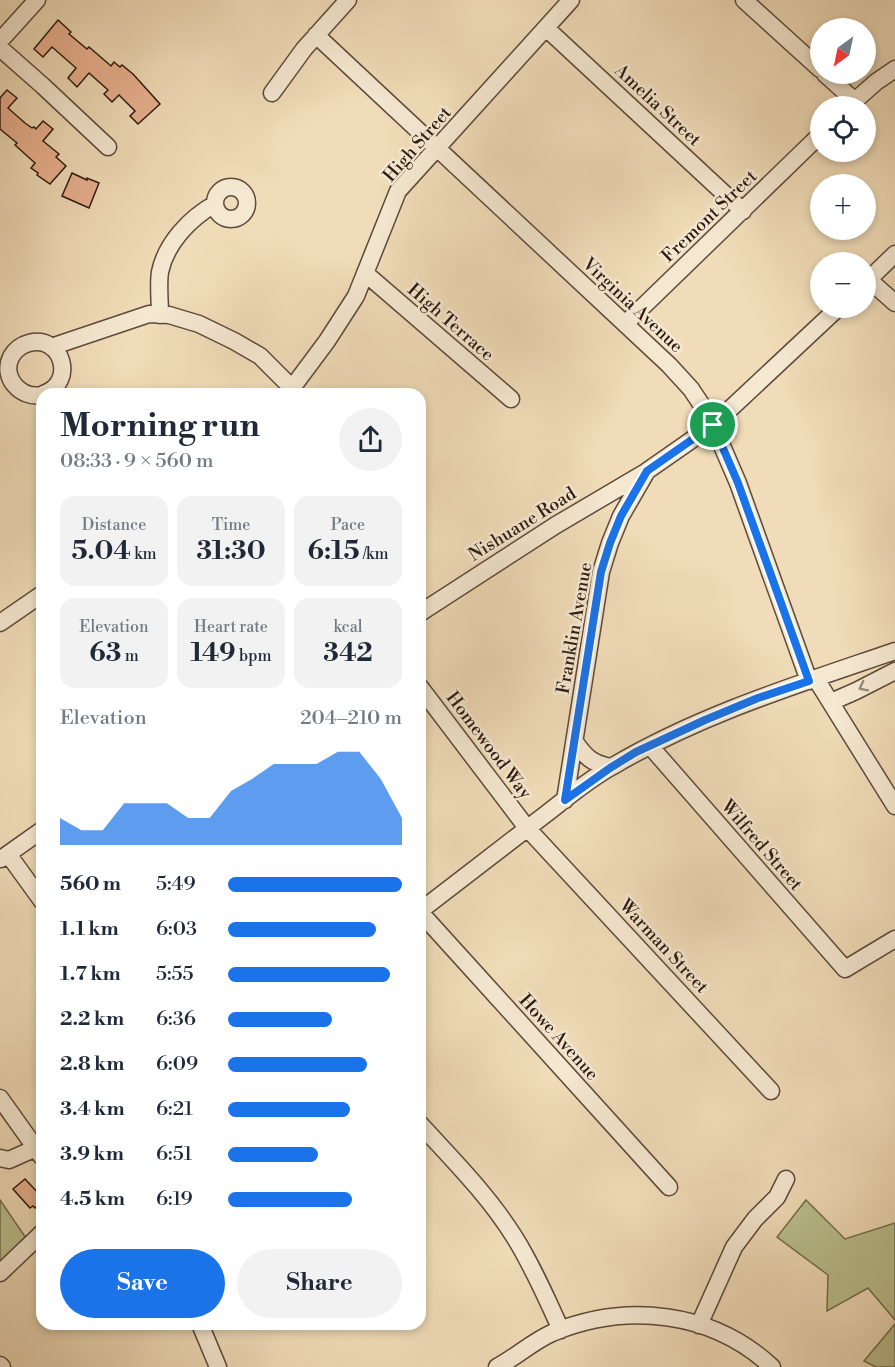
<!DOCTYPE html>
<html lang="en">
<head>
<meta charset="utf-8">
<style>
	body { margin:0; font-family:"Libre Bodoni",serif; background:#f2f2f3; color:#1f2937; height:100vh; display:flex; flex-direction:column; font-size:22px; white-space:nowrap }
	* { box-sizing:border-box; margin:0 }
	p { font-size:20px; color:#747a83 }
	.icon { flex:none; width:33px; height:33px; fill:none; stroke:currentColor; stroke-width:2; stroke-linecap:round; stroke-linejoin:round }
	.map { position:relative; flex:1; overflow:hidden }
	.side { position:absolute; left:36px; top:388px; width:390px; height:942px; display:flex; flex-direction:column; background:#fff; border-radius:18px; box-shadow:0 3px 9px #0003 }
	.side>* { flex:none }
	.needle { width:39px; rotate:213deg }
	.tools { position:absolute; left:810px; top:18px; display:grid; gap:12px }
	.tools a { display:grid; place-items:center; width:66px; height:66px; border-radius:50%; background:#fff; box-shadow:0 3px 9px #0003; font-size:30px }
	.pin { position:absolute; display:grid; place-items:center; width:51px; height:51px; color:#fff; margin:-26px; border:3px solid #fff; border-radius:50%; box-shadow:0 2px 6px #0007 }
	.round { display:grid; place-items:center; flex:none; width:63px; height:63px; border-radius:32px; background:#f2f2f3 }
	.head { display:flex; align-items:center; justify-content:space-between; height:102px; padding:0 24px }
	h1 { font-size:33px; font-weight:700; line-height:45px }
	.metrics { display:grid; grid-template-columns:repeat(3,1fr); gap:9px; height:102px; padding:6px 24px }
	.metrics div { display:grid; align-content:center; border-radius:15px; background:#f2f2f3; text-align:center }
	.metrics b { font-size:26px; font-weight:700 }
	.metrics small { font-size:16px; font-weight:400 }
	.metrics p { font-size:16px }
	.chart { height:168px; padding:12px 24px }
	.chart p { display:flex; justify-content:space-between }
	.chart svg { width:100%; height:108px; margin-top:6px; fill:#1a73e8; opacity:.7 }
	.primary-button { display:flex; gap:12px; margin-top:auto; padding:12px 24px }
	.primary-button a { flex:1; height:69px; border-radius:36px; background:#1a73e8; color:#fff; font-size:24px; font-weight:700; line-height:69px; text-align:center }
	.primary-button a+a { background:#f2f2f3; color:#1f2937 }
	ul { padding:0 24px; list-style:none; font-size:20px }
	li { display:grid; grid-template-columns:96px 72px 1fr; align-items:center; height:45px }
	li i { height:15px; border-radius:8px; background:#1a73e8 }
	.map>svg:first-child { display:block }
</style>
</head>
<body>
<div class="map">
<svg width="895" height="1367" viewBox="0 0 895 1367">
	<rect width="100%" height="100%" fill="#f0dcb8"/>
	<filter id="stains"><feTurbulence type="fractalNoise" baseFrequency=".00333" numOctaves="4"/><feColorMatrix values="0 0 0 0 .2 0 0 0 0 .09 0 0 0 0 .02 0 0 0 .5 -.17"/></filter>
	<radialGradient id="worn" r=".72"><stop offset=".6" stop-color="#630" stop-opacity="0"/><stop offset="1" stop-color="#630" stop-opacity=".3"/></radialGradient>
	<path fill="#bac08e" stroke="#736d50" stroke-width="1.5" d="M0 1200 28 1241 0 1269Z
		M806 1200 845 1239 895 1223V1320L868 1288 827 1311 828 1275 777 1237Z
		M895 1324V1367H876L864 1361Z"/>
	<path fill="#e9b18f" stroke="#2c1a12" stroke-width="1.5" d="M58 20 71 32 69 34 87 49 89 47 111 66 114 62 120 67 122 65 133 74 160 104 138 124 130 116 135 111 119 95 112 102 104 94 108 90 89 73 77 87 68 78 76 68 52 47 43 57 34 49Z
		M7 90 17 98 8 108 25 123 32 128 34 127 36 129 43 121 53 129 43 141 59 154 56 157 66 166 50 184 37 175 38 173 31 168 35 163 15 145 17 143 0 129V98Z
		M72 173 87 180V178L99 183 89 208 62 196Z
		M25 1179 42 1197V1201L35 1208 33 1206 30 1208 13 1189Z"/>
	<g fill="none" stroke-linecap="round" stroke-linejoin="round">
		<defs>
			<path id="minor" d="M744 0 820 69
				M546 28 743 211
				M316 35 669 365 691 389 705 410 713 425 738 483 809 681
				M0 41 37 0
				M0 48 43 86 108 147
				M825 74 855 101
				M272 93 304 49 348 0
				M849 106 876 82 895 69
				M215 203a16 16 0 1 1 32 0a16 16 0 1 1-32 0Z
				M365 273 511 399
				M868 279 895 303
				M866 282 895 254
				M160 315C160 301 158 285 160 272 166 243 190 218 215 204
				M625 324 820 135
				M51 347 149 314 169 315 199 324 234 341 260 356 292 388
				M286 394 292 388 327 341 356 296 398 191 571 0
				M42 395C21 399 1 378 11 357 15 350 21 345 29 343 62 334 77 383 43 394
				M420 613 556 525 646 472
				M0 623 42 594
				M816 679 895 806
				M420 687 527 828 771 1091
				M831 702 856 691 895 671
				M575 742C586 757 591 763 610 767
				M650 746 845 969 895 939
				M565 800 601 572 610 543 621 516 647 471 713 425 838 308
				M8 854 42 901
				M1 859 42 830
				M420 911C462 879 504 846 546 814 568 797 589 779 613 766 701 714 799 684 895 651
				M420 912 669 1187
				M0 1098 42 1157
				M420 1124C453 1160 489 1196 515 1238 533 1267 547 1299 561 1330
				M0 1158 9 1160 36 1148
				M0 1273 42 1233
				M200 1324 218 1367
				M699 1325 734 1247 755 1219 777 1197 786 1179
				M0 1365 2 1367
				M497 1367C516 1357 532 1342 552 1333 626 1302 712 1311 772 1367"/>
		</defs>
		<use href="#minor" stroke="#5d4a3c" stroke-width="19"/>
		<use href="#minor" stroke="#f5e8d1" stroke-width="16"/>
	</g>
	<defs><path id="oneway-chevron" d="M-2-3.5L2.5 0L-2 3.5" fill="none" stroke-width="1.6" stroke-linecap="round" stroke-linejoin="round" transform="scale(1.5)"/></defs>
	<use stroke="#9b8b7b" href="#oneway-chevron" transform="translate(863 687) rotate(153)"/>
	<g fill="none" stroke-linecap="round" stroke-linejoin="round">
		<defs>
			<path id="route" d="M713 425 738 483 809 681 758 698 705 720 636 752 610 768 565 800 601 572 610 543 621 516 647 471Z"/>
		</defs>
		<use href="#route" stroke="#fff" stroke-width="12"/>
		<use href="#route" stroke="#1a73e8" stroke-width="8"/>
	</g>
	<g text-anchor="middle" stroke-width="5" stroke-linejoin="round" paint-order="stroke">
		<g font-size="18" fill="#2c1a12" stroke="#f5e8d1">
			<text transform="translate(658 105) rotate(43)" y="6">Amelia Street</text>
			<text transform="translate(417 144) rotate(-49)" y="6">High Street</text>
			<text transform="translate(709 216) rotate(-44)" y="6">Fremont Street</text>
			<text transform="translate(633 305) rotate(43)" y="6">Virginia Avenue</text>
			<text transform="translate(451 322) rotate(41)" y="6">High Terrace</text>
			<text transform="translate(522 524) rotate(-32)" y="6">Nishuane Road</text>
			<text transform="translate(574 628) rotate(-80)" y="6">Franklin Avenue</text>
			<text transform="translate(489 745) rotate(53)" y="6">Homewood Way</text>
			<text transform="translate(762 845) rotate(49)" y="6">Wilfred Street</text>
			<text transform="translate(664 946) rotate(47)" y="6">Warman Street</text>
			<text transform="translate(559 1037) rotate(48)" y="6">Howe Avenue</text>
		</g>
	</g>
	<rect width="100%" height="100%" filter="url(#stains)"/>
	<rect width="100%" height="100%" fill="url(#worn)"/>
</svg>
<div class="tools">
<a><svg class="needle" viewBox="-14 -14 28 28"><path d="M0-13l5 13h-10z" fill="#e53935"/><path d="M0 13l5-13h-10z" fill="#747a83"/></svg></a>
<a><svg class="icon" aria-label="locate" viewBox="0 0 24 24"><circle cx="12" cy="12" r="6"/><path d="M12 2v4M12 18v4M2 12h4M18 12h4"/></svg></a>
<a>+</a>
<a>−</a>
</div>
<div class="pin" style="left:713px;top:425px;background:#1e9e55"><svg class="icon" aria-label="arrive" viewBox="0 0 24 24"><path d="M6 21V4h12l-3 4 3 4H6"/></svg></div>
<section class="side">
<div class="head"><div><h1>Morning run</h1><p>08:33 · 9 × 560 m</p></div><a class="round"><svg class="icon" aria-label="share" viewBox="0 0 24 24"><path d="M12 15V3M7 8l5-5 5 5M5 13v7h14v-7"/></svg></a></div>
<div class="metrics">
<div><p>Distance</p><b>5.04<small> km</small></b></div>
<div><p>Time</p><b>31:30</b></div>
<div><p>Pace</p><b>6:15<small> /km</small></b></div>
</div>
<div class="metrics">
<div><p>Elevation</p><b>63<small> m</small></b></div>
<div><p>Heart rate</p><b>149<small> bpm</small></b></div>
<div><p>kcal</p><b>342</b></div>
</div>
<div class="chart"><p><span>Elevation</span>204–210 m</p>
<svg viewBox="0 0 160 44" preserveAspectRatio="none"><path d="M0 44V33L10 38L20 38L30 27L40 27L50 27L60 33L70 33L80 22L90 17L100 11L110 11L120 11L130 6L140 6L150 17L160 33V44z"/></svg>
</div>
<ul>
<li><b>560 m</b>5:49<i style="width:100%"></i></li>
<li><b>1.1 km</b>6:03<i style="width:85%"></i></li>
<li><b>1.7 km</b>5:55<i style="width:93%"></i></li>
<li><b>2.2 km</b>6:36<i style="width:60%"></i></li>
<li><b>2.8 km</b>6:09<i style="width:80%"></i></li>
<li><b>3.4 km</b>6:21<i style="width:70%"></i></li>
<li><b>3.9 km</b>6:51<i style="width:52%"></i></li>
<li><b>4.5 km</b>6:19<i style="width:71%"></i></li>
</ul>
<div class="primary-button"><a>Save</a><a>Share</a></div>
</section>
</div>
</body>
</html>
